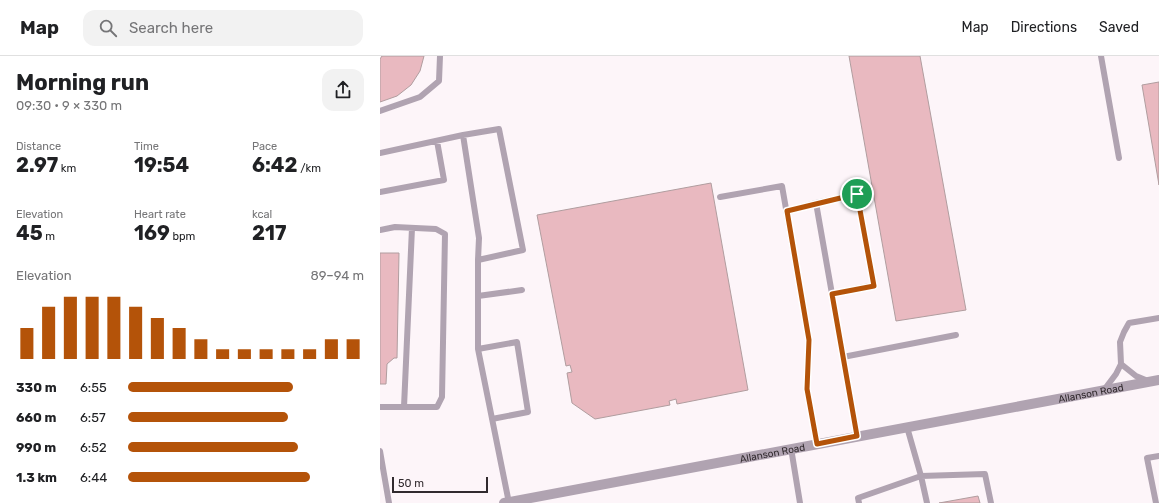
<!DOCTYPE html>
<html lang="en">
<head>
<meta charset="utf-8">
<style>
	body { margin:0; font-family:Rubik,sans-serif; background:#f2f2f2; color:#202124; height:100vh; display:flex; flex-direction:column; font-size:15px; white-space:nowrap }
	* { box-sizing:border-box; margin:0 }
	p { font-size:13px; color:#757577 }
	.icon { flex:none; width:22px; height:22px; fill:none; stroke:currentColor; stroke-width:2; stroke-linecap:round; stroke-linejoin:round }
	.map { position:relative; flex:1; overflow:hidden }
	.side { display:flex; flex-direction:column; background:#fff; width:380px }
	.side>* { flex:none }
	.scale { position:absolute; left:12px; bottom:10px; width:96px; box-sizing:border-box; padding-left:4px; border:2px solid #312a2e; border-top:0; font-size:11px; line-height:14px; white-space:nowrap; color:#312a2e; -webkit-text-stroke:3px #fdf5f9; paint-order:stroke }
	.pin { position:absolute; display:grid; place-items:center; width:34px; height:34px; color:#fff; margin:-17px; border:2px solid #fff; border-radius:50%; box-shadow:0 1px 4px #0007 }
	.round { display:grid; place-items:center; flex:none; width:42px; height:42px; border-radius:12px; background:#f2f2f2 }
	.head { display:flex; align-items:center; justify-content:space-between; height:68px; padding:0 16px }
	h1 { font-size:22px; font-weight:700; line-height:30px }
	.stats { display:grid; grid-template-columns:repeat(3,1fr); gap:6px; height:68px; padding:4px 16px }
	.stats div { display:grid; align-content:center }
	.stats b { font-size:20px; font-weight:700 }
	.stats small { font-size:11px; font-weight:400 }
	.stats p { font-size:11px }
	.chart { height:112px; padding:8px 16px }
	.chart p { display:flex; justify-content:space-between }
	.chart svg { width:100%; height:72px; margin-top:4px; stroke:#b45309; stroke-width:6 }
	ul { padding:0 16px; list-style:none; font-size:13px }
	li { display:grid; grid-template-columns:64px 48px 1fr; align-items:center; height:30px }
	li i { height:10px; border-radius:5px; background:#b45309 }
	header { display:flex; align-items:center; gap:24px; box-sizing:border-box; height:56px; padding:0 20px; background:#fff; border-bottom:1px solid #e0e0e0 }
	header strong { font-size:19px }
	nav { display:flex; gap:22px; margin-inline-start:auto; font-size:14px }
	.search { width:280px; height:36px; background:#f2f2f2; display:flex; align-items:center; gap:10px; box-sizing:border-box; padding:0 14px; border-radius:12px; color:#757577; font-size:15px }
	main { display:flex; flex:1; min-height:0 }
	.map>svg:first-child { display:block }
</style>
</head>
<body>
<header>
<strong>Map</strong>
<div class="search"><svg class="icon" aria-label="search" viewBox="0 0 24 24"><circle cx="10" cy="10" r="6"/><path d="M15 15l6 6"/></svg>Search here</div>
<nav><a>Map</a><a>Directions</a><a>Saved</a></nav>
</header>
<main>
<section class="side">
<div class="head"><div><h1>Morning run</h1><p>09:30 · 9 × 330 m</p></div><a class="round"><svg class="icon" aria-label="share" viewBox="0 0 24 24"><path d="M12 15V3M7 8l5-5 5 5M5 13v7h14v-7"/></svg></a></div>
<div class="stats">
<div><p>Distance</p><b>2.97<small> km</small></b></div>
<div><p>Time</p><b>19:54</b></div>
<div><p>Pace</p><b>6:42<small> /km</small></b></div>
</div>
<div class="stats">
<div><p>Elevation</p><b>45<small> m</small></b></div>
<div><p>Heart rate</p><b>169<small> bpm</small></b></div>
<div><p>kcal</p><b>217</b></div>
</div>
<div class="chart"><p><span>Elevation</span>89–94 m</p>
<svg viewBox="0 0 160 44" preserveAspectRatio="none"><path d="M5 44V25M15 44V12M25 44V6M35 44V6M45 44V6M55 44V12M65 44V19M75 44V25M85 44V32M95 44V38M105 44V38M115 44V38M125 44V38M135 44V38M145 44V32M155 44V32"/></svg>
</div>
<ul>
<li><b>330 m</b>6:55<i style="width:70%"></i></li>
<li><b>660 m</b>6:57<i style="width:68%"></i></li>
<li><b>990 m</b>6:52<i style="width:72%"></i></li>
<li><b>1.3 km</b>6:44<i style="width:77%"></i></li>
</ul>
</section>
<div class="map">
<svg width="779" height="447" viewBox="0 0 779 447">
	<rect width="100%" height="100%" fill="#fdf5f9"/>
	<path fill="#e9b9c0" stroke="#b09d9f" d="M2 0H44L40 15 31 29 17 40 0 46V3Z
		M469 0H540L586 254 516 265Z
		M779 26V129L762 29Z
		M331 127 368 334 297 348 296 343 289 345 290 349 215 363 192 347 187 317 192 316 190 309 186 310 157 159Z
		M0 197H19L17 302H14L7 308 6 328H0Z
		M598 440 600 447H559Z"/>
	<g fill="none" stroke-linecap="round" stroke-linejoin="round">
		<path stroke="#b0a3b1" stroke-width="6" d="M721 0 739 102
			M0 55 40 41 59 25 60 0
			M0 97 83 79
			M0 136 64 124 57 85
			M340 141 402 130 429 284 427 333 437 388
			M436 147 477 138 494 229 452 238
			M407 155 436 147 477 380
			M0 174 15 171 56 173 65 178 62 341 57 351H0
			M98 204 143 194 119 73 83 79 99 182 98 204V293L129 447
			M98 240 142 234
			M98 293 137 286 148 356 112 363
			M463 301 576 279
			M741 308 756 320 768 325
			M724 334 736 318 741 308 740 286 744 276 749 267 779 262
			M24 351 32 172
			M527 371 541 420 605 418 611 447
			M411 392 420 447
			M0 395 9 447
			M479 447 478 442 541 420 547 447
			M776 447 767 402 779 400"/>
		<path stroke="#b0a3b1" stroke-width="10" id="s1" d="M124 447 779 324"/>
	</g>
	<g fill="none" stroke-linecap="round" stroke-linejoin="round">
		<defs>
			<path id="route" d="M477 138 494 230 452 238 477 380 437 388 427 333 429 284 407 155Z"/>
		</defs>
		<use href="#route" stroke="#fff" stroke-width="8"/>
		<use href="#route" stroke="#b45309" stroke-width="5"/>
	</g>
	<g text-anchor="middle" stroke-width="3.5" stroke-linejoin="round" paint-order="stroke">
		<g font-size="10" fill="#312a2e" stroke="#fdf5f9">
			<text dy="4" stroke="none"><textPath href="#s1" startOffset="597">Allanson Road</textPath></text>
			<text dy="4" stroke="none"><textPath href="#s1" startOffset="273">Allanson Road</textPath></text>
		</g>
	</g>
</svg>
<div class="scale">50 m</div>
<div class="pin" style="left:477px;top:138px;background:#1e9e55"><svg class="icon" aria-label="arrive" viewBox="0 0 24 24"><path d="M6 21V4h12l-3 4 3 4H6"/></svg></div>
</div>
</main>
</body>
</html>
